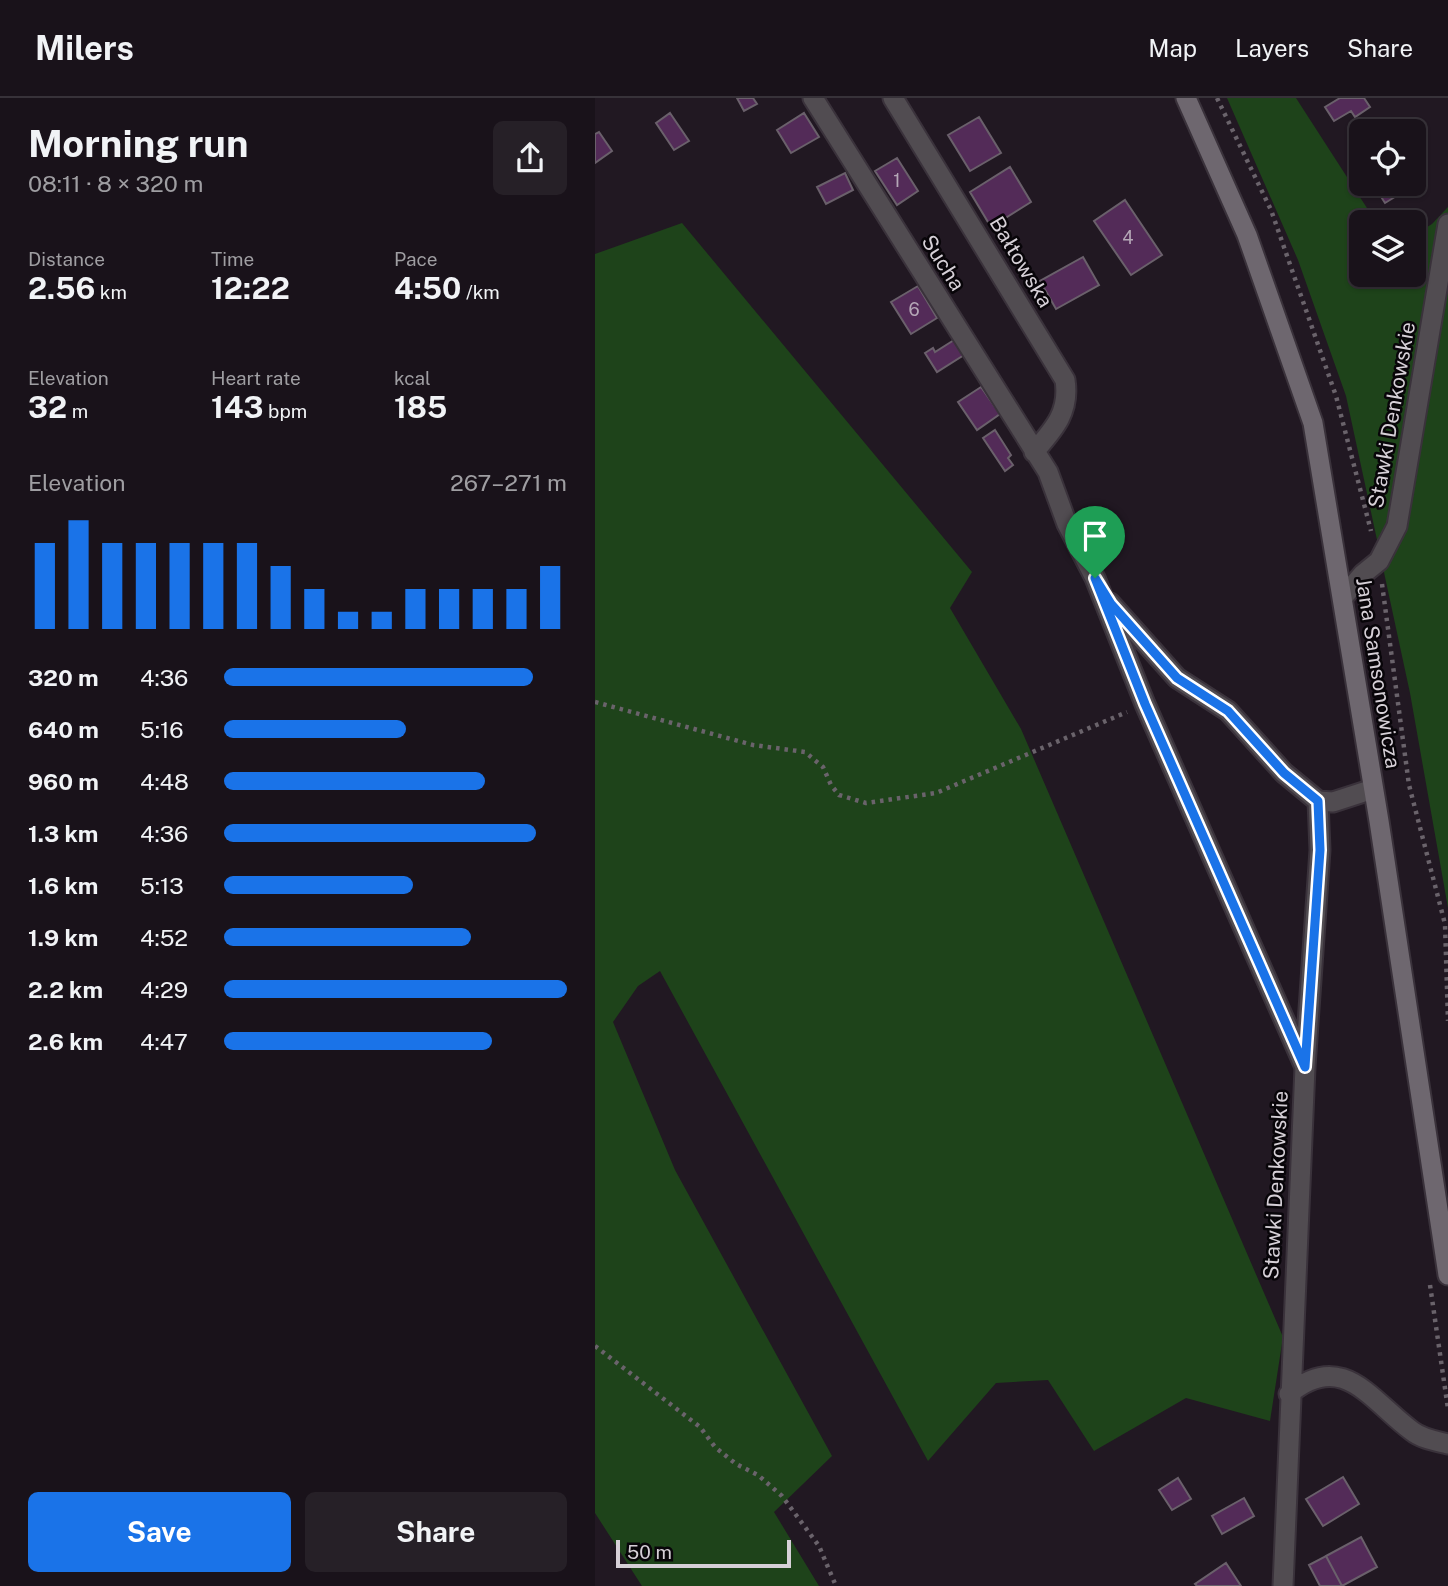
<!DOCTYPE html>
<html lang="en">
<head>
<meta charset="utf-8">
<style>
	body { margin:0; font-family:"Public Sans",sans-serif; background:#262027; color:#f1f3f6; height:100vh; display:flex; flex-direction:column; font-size:26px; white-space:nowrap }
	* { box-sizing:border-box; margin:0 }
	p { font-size:23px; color:#9f9ea2 }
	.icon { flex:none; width:38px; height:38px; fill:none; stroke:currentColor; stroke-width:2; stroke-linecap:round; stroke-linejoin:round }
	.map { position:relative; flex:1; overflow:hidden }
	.details { display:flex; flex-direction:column; background:#19121a; width:595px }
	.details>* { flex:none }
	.fabs { position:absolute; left:754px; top:21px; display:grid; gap:14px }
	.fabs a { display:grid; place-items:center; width:77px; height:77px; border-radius:10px; background:#19121a; box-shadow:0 2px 5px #0004,0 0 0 2px #373239; font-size:35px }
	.scale { position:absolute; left:21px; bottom:18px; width:175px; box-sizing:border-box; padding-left:7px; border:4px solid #d6d0d7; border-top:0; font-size:19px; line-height:24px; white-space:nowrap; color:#d6d0d7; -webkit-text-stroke:5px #080509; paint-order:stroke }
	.pin { position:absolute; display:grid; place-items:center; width:60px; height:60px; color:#fff; margin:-72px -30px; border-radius:50% 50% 50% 0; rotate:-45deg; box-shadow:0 0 7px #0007 }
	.pin .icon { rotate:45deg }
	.round { display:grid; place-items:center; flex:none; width:74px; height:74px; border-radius:10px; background:#262027 }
	.summary { display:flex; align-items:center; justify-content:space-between; height:119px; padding:0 28px }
	h1 { font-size:38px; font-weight:700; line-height:52px }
	.stats { display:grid; grid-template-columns:repeat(3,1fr); gap:10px; height:119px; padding:7px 28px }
	.stats div { display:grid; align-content:center }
	.stats b { font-size:30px; font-weight:700 }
	.stats small { font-size:19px; font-weight:400 }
	.stats p { font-size:19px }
	.chart { height:196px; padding:14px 28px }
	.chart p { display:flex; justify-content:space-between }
	.chart svg { width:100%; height:126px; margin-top:7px; stroke:#1a73e8; stroke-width:6 }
	.button { display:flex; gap:14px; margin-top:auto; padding:14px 28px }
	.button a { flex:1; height:80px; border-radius:10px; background:#1a73e8; color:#fff; font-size:28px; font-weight:700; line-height:80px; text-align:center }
	.button a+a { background:#262027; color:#f1f3f6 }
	ul { padding:0 28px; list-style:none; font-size:23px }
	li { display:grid; grid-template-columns:112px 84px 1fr; align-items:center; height:52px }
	li i { height:18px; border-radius:9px; background:#1a73e8 }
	header { display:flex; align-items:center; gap:42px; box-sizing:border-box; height:98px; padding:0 35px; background:#19121a; border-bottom:2px solid #373239 }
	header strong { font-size:33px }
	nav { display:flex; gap:38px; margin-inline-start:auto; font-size:24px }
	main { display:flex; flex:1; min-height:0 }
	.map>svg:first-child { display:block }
</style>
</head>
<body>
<header>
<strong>Milers</strong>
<nav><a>Map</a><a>Layers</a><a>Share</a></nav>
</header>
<main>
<section class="details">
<div class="summary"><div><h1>Morning run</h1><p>08:11 · 8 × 320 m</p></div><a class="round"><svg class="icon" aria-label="share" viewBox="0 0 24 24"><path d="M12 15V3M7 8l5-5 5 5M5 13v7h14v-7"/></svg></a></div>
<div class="stats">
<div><p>Distance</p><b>2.56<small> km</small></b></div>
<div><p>Time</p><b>12:22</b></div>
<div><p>Pace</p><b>4:50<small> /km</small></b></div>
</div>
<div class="stats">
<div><p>Elevation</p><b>32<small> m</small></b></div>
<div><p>Heart rate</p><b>143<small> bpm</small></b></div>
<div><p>kcal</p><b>185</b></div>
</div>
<div class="chart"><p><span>Elevation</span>267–271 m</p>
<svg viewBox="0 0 160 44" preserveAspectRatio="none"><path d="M5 44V14M15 44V6M25 44V14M35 44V14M45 44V14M55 44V14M65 44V14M75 44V22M85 44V30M95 44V38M105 44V38M115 44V30M125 44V30M135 44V30M145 44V30M155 44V22"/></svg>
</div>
<ul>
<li><b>320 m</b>4:36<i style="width:90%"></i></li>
<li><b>640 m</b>5:16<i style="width:53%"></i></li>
<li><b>960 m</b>4:48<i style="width:76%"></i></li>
<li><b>1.3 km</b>4:36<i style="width:91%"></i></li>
<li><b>1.6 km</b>5:13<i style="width:55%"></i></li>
<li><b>1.9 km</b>4:52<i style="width:72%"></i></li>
<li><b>2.2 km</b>4:29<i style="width:100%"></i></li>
<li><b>2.6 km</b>4:47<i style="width:78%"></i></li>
</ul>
<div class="button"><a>Save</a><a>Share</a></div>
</section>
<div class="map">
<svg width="853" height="1488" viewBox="0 0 853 1488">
	<rect width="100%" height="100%" fill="#211822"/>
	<path fill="#1e431a" d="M632 0H701L781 124H766V177H819V137L837 126 853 109V810L815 595 751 298 703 162Z
		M87 125 377 474 355 510 426 631 688 1239 675 1323 591 1300 499 1353 453 1282 401 1285 333 1363 65 873 43 888 18 924 80 1072 237 1358 179 1414 224 1488H47L0 1415V156Z"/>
	<path fill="#532b58" stroke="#6a606b" stroke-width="2" d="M142 0H158L162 6 149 13Z
		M745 0H769L775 9 760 19 756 13 739 23 730 9Z
		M75 15 94 43 79 52 61 25Z
		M209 15 224 39 196 55 182 32Z
		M384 19 406 55 375 73 353 37Z
		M4 34 17 53 0 65V36Z
		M302 60 323 93 302 107 280 73Z
		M415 69 436 104 396 129 375 94Z
		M819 71 826 83 790 105 778 86H819Z
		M250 75 258 92 231 106 222 89Z
		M530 102 567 157 536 177 499 123Z
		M488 159 504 187 461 211 445 183Z
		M323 188 342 220 316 236 296 204Z
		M359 242 369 257 342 274 330 255 338 250 340 254Z
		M386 289 405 316 382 332 363 304Z
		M400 332 416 357 413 360 418 367 410 373 388 340Z
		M748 1379 764 1406 728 1428 711 1401Z
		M583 1380 596 1401 577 1412 564 1392Z
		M649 1400 659 1418 627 1436 617 1418Z
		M766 1439 782 1469 747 1488 731 1458Z
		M731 1458 747 1488H725L714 1467Z
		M631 1465 646 1488H602L600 1486Z"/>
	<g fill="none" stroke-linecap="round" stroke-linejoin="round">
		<defs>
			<path id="minor" d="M218 0 453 374 472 426 500 480 550 606 710 969
				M298 0 470 282C475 314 459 331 439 354
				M749 498 768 476 784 463 802 428 853 126
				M515 505 582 580 633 613 689 675 723 703
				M694 1296C748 1251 776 1303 817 1333 827 1341 841 1343 853 1346
				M688 1488 710 969 725 752 723 703 738 704 778 691"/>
			<path id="secondary" d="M591 0 652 137 718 325 784 723 853 1177"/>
		</defs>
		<use href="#minor" stroke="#3a323b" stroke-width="23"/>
		<use href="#secondary" stroke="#3a323b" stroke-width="23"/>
		<path stroke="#6a636b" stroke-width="4.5" stroke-dasharray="3.5 5" stroke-linecap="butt" d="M622 0 676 112 741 298 776 433
			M787 486 814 687 850 826 853 923
			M0 604 158 647 210 654 228 669 236 687 244 697 271 705 341 695 532 614
			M835 1187 853 1311
			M0 1248 105 1329 120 1349 141 1366 163 1377 187 1398 224 1448 241 1488"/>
		<use href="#minor" stroke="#514c51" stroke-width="19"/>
		<use href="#secondary" stroke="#6e676f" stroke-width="19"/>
	</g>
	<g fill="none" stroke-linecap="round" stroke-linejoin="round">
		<defs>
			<path id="route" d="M500 480 516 506 582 580 633 613 689 675 723 703 725 752 710 969 550 606Z"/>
		</defs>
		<use href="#route" stroke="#fff" stroke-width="14"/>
		<use href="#route" stroke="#1a73e8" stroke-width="9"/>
	</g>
	<g text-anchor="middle" stroke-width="5" stroke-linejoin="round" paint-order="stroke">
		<g font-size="18" fill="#b5a7b7">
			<text x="302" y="89">1</text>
			<text x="533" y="146">4</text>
			<text x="319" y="218">6</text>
		</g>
		<g font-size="21" fill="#d6d0d7" stroke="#080509">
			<text transform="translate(426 164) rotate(59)" y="7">Bałtowska</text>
			<text transform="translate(348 165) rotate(58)" y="7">Sucha</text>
			<text transform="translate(797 317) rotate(-80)" y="7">Stawki Denkowskie</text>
			<text transform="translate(783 575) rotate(81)" y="7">Jana Samsonowicza</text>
			<text transform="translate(681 1087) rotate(-87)" y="7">Stawki Denkowskie</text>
		</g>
	</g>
</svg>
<div class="fabs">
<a><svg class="icon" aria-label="locate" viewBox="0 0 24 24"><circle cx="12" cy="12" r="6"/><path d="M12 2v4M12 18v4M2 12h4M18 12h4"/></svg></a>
<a><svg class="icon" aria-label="layers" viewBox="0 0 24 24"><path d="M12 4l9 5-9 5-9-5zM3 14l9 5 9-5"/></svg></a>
</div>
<div class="scale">50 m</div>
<div class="pin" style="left:500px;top:480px;background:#1e9e55"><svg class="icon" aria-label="arrive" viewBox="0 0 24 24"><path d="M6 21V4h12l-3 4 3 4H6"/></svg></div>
</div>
</main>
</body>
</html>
